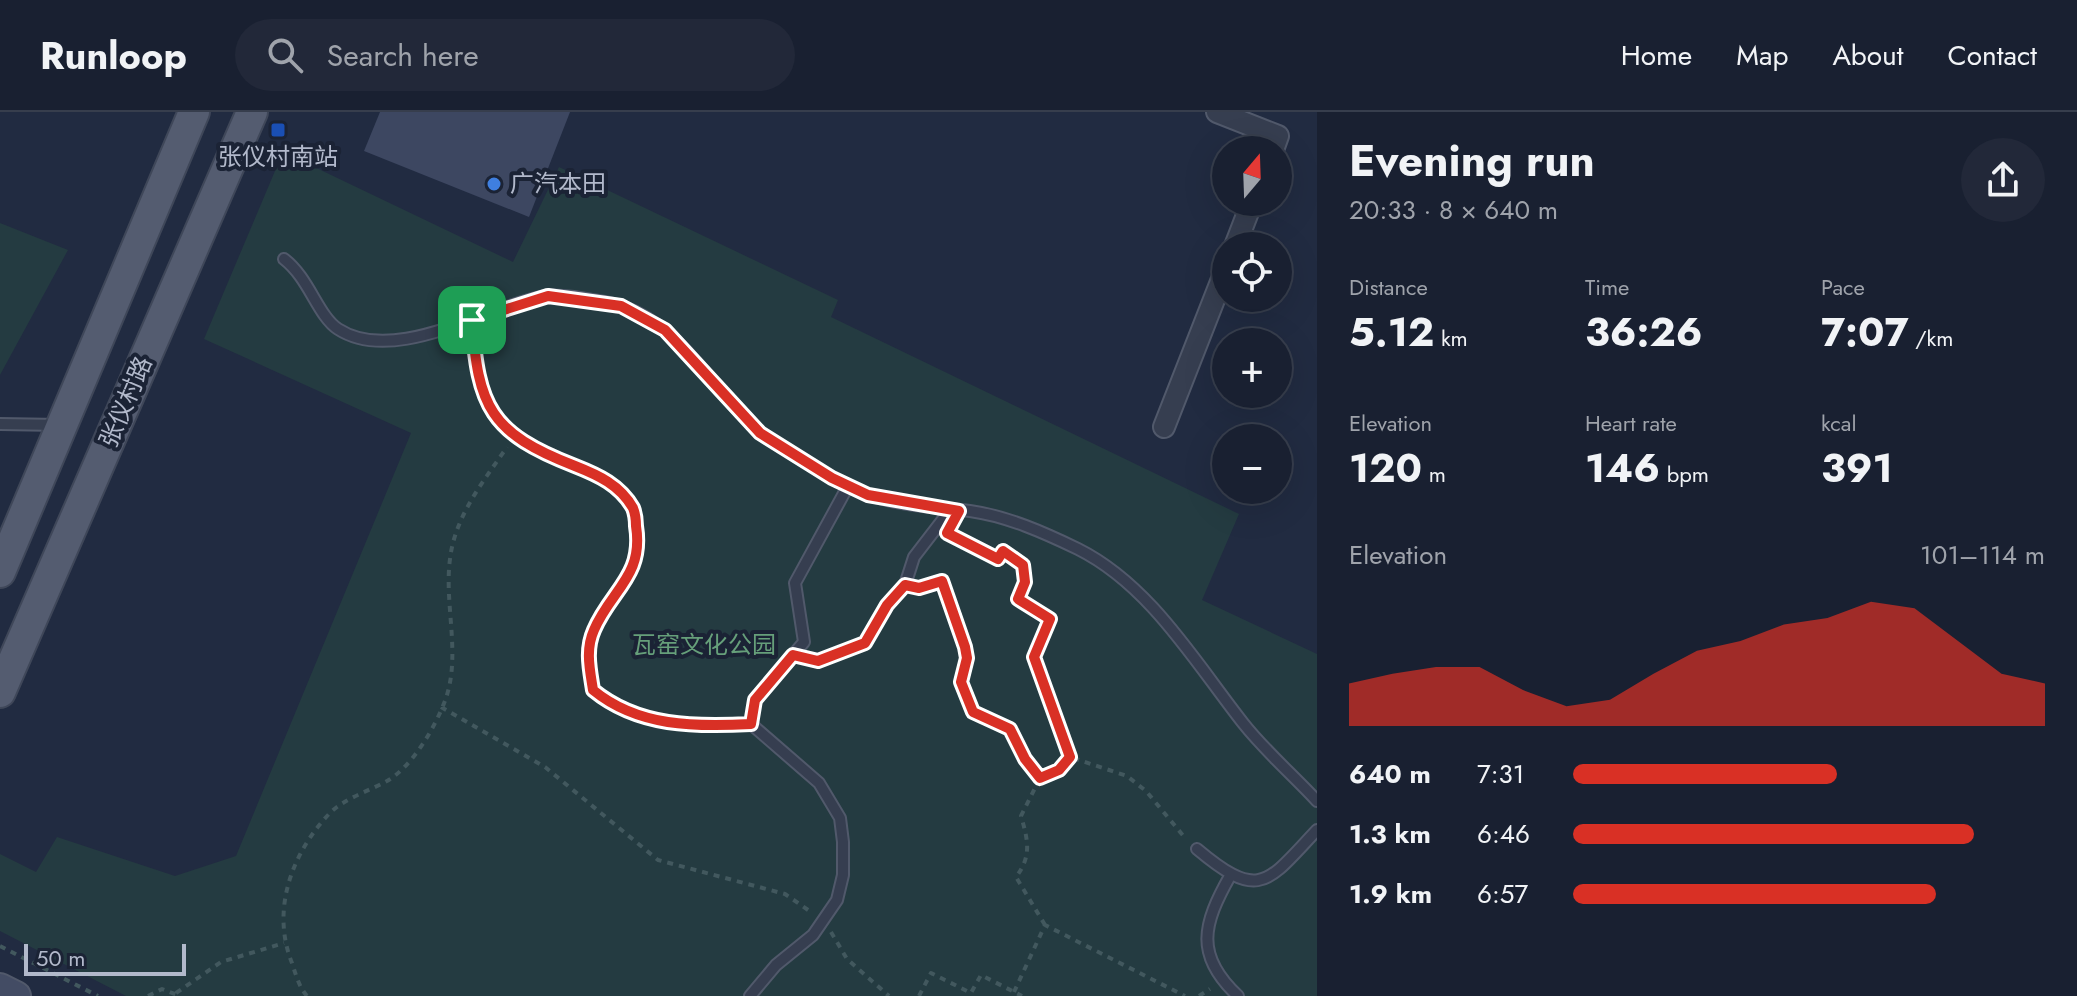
<!DOCTYPE html>
<html lang="en">
<head>
<meta charset="utf-8">
<style>
	body { margin:0; font-family:Jost,"Noto Sans SC",sans-serif; background:#222839; color:#f1f3f6; height:100vh; display:flex; flex-direction:column; font-size:30px; white-space:nowrap }
	* { box-sizing:border-box; margin:0 }
	p { font-size:26px; color:#9fa3ab }
	.icon { flex:none; width:44px; height:44px; fill:none; stroke:currentColor; stroke-width:2; stroke-linecap:round; stroke-linejoin:round }
	.map { position:relative; flex:1; overflow:hidden }
	.side { display:flex; flex-direction:column; background:#192031; width:760px }
	.side>* { flex:none }
	.needle { width:52px; rotate:19deg }
	.fabs { position:absolute; left:1212px; top:24px; display:grid; gap:16px }
	.fabs a { display:grid; place-items:center; width:80px; height:80px; border-radius:50%; background:#192031; box-shadow:0 8px 32px #0002,0 0 0 2px #373e4d; font-size:40px }
	.scale { position:absolute; left:24px; bottom:20px; width:162px; box-sizing:border-box; padding-left:8px; border:4px solid #b2b9cb; border-top:0; font-size:22px; line-height:28px; white-space:nowrap; color:#b2b9cb; -webkit-text-stroke:6px #1b2335; paint-order:stroke }
	.pin { position:absolute; display:grid; place-items:center; width:68px; height:68px; color:#fff; margin:-34px; border-radius:16px; box-shadow:0 4px 12px #0006 }
	.round { display:grid; place-items:center; flex:none; width:84px; height:84px; border-radius:42px; background:#222839 }
	.headline { display:flex; align-items:center; justify-content:space-between; height:136px; padding:0 32px }
	h1 { font-size:44px; font-weight:700; line-height:60px }
	.metrics { display:grid; grid-template-columns:repeat(3,1fr); gap:12px; height:136px; padding:8px 32px }
	.metrics div { display:grid; align-content:center }
	.metrics b { font-size:40px; font-weight:700 }
	.metrics small { font-size:22px; font-weight:400 }
	.metrics p { font-size:22px }
	.chart { height:224px; padding:16px 32px }
	.chart p { display:flex; justify-content:space-between }
	.chart svg { width:100%; height:144px; margin-top:8px; fill:#d93025; opacity:.7 }
	ul { padding:0 32px; list-style:none; font-size:26px }
	li { display:grid; grid-template-columns:128px 96px 1fr; align-items:center; height:60px }
	li i { height:20px; border-radius:10px; background:#d93025 }
	header { display:flex; align-items:center; gap:48px; box-sizing:border-box; height:112px; padding:0 40px; background:#192031; border-bottom:2px solid #373e4d }
	header strong { font-size:38px }
	nav { display:flex; gap:44px; margin-inline-start:auto; font-size:28px }
	.search { width:560px; height:72px; background:#222839; display:flex; align-items:center; gap:20px; box-sizing:border-box; padding:0 28px; border-radius:44px; color:#9fa3ab; font-size:30px }
	main { display:flex; flex:1; min-height:0 }
	.map>svg:first-child { display:block }
</style>
</head>
<body>
<header>
<strong>Runloop</strong>
<div class="search"><svg class="icon" aria-label="search" viewBox="0 0 24 24"><circle cx="10" cy="10" r="6"/><path d="M15 15l6 6"/></svg>Search here</div>
<nav><a>Home</a><a>Map</a><a>About</a><a>Contact</a></nav>
</header>
<main>
<div class="map">
<svg width="1317" height="884" viewBox="0 0 1317 884">
	<rect width="100%" height="100%" fill="#212b41"/>
	<path fill="#243b41" d="M283 40 513 150 559 55 838 188 831 205 1239 402 1202 488 1317 542V884H126L0 819V742L36 760 57 725 175 764 236 744 411 321 204 227Z
		M0 111 68 138 0 263Z"/>
	<path fill="#3d4761" d="M380 0H570L529 105 364 39Z"/>
	<g fill="none" stroke-linecap="round" stroke-linejoin="round">
		<defs>
			<path id="service" d="M284 147C309 166 318 204 338 217 395 254 487 194 546 184 560 182 606 189 621 194 691 217 718 295 776 331 805 349 833 369 864 381 897 394 936 395 970 399 1007 404 1045 421 1078 437 1150 473 1195 550 1243 611 1265 639 1293 663 1317 689
				M472 208C478 295 490 322 575 354 598 363 620 373 633 396 635 401 636 409 636 414 644 464 612 478 594 518 585 538 590 558 593 578 638 615 695 615 751 612L819 671 840 706 843 730V763L837 788 813 823 776 853 750 884
				M0 312 60 313
				M793 543 818 549 865 531 887 493 905 473 914 445 951 397
				M751 612 755 588 804 530 795 471 848 374
				M1197 737C1260 790 1267 771 1317 718
				M1230 764C1203 812 1194 843 1238 884"/>
			<path id="minor" d="M1217 0 1278 24 1273 38
				M1235 134 1252 90
				M1164 315 1226 157"/>
			<path id="secondary" d="M0 876 16 884"/>
			<path id="primary" d="M0 460 194 0
				M0 580 252 0"/>
		</defs>
		<use href="#service" stroke="#51596b" stroke-width="14"/>
		<use href="#minor" stroke="#51596b" stroke-width="24"/>
		<use href="#secondary" stroke="#51596b" stroke-width="32"/>
		<use href="#primary" stroke="#3f4759" stroke-width="34"/>
		<path stroke="#42585e" stroke-width="4" stroke-dasharray="6 6" stroke-linecap="butt" d="M948 422 998 447 1003 439 1023 453 1025 470 1018 487 1050 507 1034 545 1070 645
			M920 476 942 469 965 535 967 546 961 570 973 600 1010 617 1025 647 1040 666
			M441 595 545 655 658 748 785 782 811 800
			M1045 813 1016 765C1032 744 1028 728 1021 704L1040 666 1059 658 1070 645 1127 664 1146 679 1186 727
			M831 820 847 847 889 884
			M0 834 98 884
			M1014 880 1045 813 1185 884
			M176 881 221 850 284 831
			M148 884 162 877 180 884
			M307 884C299 875 296 863 292 851 271 799 291 742 329 702 343 687 369 679 387 669 413 654 436 614 446 586 461 542 444 492 450 447 455 404 483 370 507 335
			M919 884 931 861 971 881 981 863 1022 884
			M1199 884 1210 877"/>
		<use href="#service" stroke="#363e50" stroke-width="10"/>
		<use href="#minor" stroke="#363e50" stroke-width="20"/>
		<use href="#secondary" stroke="#434c64" stroke-width="28"/>
		<use href="#primary" stroke="#545c70" stroke-width="30"/>
	</g>
	<g fill="none" stroke-linecap="round" stroke-linejoin="round">
		<defs>
			<path id="route" d="M548 184 621 194 665 218 760 321 832 366 868 383 959 399 947 421 998 447 1003 439 1023 453 1025 470 1018 487 1050 507 1034 545 1070 645 1059 658 1040 666 1025 647 1010 617 973 600 961 570 967 546 965 535 942 469 919 476 905 473 887 493 865 531 818 549 793 543 755 588 751 612C695 615 638 615 593 578 590 558 585 538 594 518 611 478 644 464 636 414 636 409 635 401 633 396 620 373 598 363 575 354 490 321 478 295 472 208Z"/>
		</defs>
		<use href="#route" stroke="#fff" stroke-width="16"/>
		<use href="#route" stroke="#d93025" stroke-width="10"/>
	</g>
	<rect fill="#1a4fb4" stroke="#1b2335" stroke-width="3" x="270" y="10" width="16" height="16" rx="4"/>
	<circle fill="#3f7fe0" stroke="#1b2335" stroke-width="3" cx="494" cy="72" r="8"/>
	<g text-anchor="middle" stroke-width="8" stroke-linejoin="round" paint-order="stroke">
		<g font-size="24" fill="#b2b9cb" stroke="#1b2335">
			<text x="278" y="53">张仪村南站</text>
			<text x="510" y="80" text-anchor="start">广汽本田</text>
		</g>
		<g font-size="24" fill="#b2b9cb" stroke="#1b2335">
			<text transform="translate(126 290) rotate(-67)" y="8">张仪村路</text>
		</g>
		<g font-size="24" fill="#669f7a" stroke="#1b2335">
			<text x="704" y="541">瓦窑文化公园</text>
		</g>
	</g>
</svg>
<div class="fabs">
<a><svg class="needle" viewBox="-14 -14 28 28"><path d="M0-13l5 13h-10z" fill="#e53935"/><path d="M0 13l5-13h-10z" fill="#9fa3ab"/></svg></a>
<a><svg class="icon" aria-label="locate" viewBox="0 0 24 24"><circle cx="12" cy="12" r="6"/><path d="M12 2v4M12 18v4M2 12h4M18 12h4"/></svg></a>
<a>+</a>
<a>−</a>
</div>
<div class="scale">50 m</div>
<div class="pin" style="left:472px;top:208px;background:#1e9e55"><svg class="icon" aria-label="arrive" viewBox="0 0 24 24"><path d="M6 21V4h12l-3 4 3 4H6"/></svg></div>
</div>
<section class="side">
<div class="headline"><div><h1>Evening run</h1><p>20:33 · 8 × 640 m</p></div><a class="round"><svg class="icon" aria-label="share" viewBox="0 0 24 24"><path d="M12 15V3M7 8l5-5 5 5M5 13v7h14v-7"/></svg></a></div>
<div class="metrics">
<div><p>Distance</p><b>5.12<small> km</small></b></div>
<div><p>Time</p><b>36:26</b></div>
<div><p>Pace</p><b>7:07<small> /km</small></b></div>
</div>
<div class="metrics">
<div><p>Elevation</p><b>120<small> m</small></b></div>
<div><p>Heart rate</p><b>146<small> bpm</small></b></div>
<div><p>kcal</p><b>391</b></div>
</div>
<div class="chart"><p><span>Elevation</span>101–114 m</p>
<svg viewBox="0 0 160 44" preserveAspectRatio="none"><path d="M0 44V31L10 28L20 26L30 26L40 33L50 38L60 36L70 28L80 21L90 18L100 13L110 11L120 6L130 8L140 18L150 28L160 31V44z"/></svg>
</div>
<ul>
<li><b>640 m</b>7:31<i style="width:56%"></i></li>
<li><b>1.3 km</b>6:46<i style="width:85%"></i></li>
<li><b>1.9 km</b>6:57<i style="width:77%"></i></li>
</ul>
</section>
</main>
</body>
</html>
